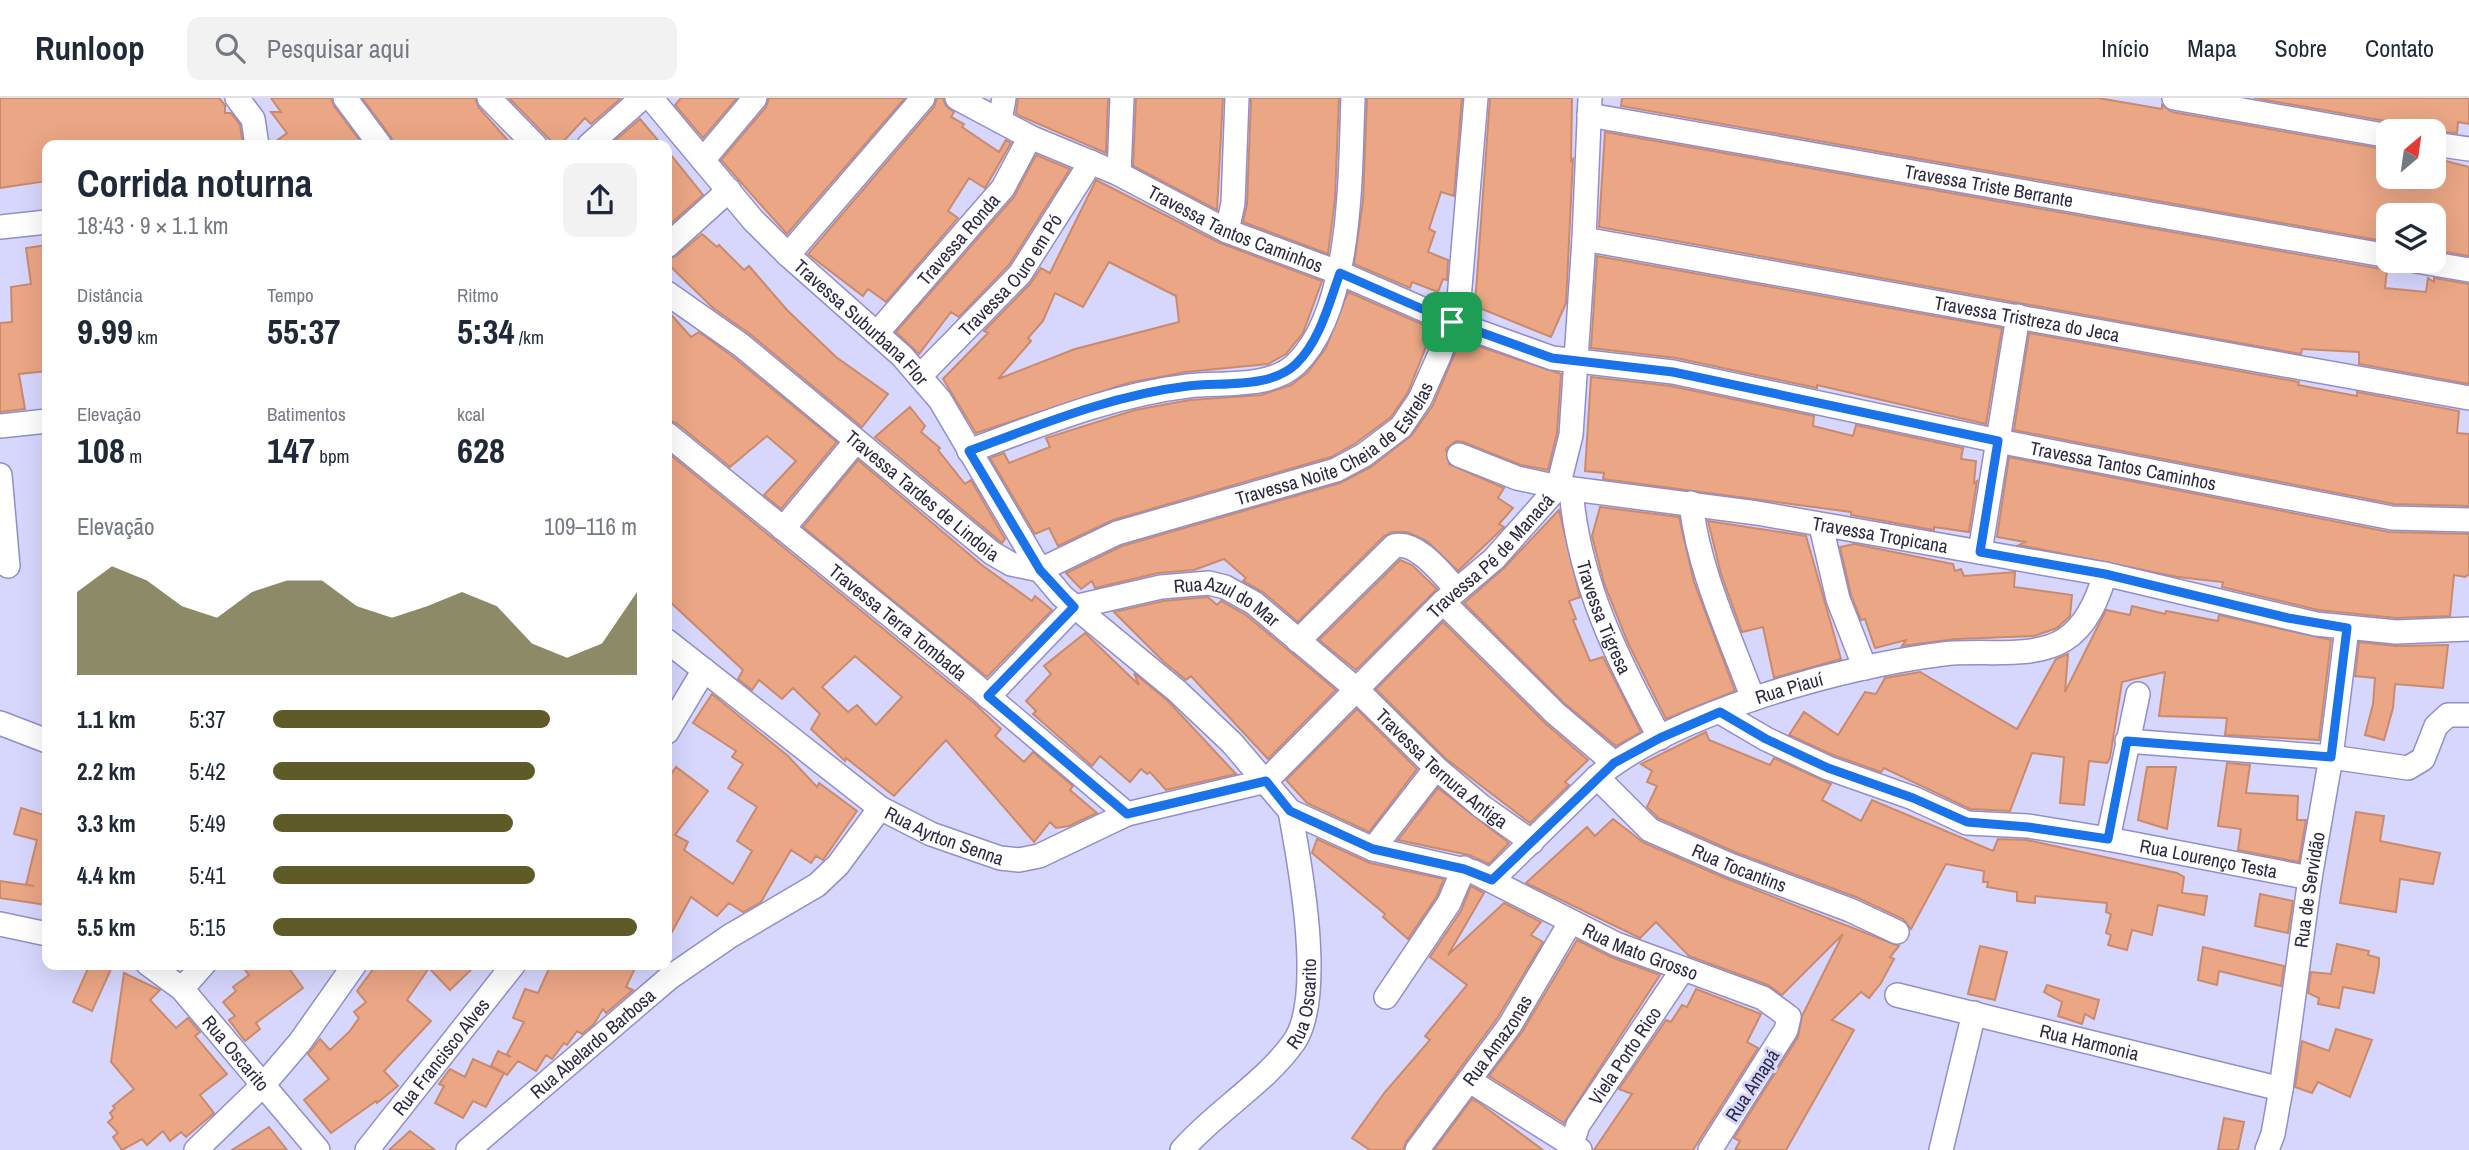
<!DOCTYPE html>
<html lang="pt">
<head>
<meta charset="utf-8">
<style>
	body { margin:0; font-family:"Archivo Narrow",sans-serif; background:#f2f2f3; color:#1f2937; height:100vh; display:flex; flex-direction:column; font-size:26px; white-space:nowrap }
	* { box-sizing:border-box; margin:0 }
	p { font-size:23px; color:#747a83 }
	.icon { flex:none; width:38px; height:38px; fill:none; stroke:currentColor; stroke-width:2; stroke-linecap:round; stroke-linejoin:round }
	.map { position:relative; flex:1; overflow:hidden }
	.side { position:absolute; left:42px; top:42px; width:630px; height:830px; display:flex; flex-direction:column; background:#fff; border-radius:14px; box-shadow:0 7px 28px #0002 }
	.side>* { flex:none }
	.needle { width:46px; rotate:29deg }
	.tools { position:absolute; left:2376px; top:21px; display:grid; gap:14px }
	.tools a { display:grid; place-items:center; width:70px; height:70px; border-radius:14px; background:#fff; box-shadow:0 7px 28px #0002; font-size:35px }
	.pin { position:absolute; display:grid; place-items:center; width:60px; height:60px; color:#fff; margin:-30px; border-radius:14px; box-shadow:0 4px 10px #0006 }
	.round { display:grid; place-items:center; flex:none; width:74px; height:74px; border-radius:14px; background:#f2f2f3 }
	.summary { display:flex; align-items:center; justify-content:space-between; height:119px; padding:0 35px }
	h1 { font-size:38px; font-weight:700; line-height:52px }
	.metrics { display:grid; grid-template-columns:repeat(3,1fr); gap:10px; height:119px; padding:7px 35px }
	.metrics div { display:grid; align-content:center }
	.metrics b { font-size:35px; font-weight:700 }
	.metrics small { font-size:19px; font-weight:400 }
	.metrics p { font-size:19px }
	.chart { height:196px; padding:14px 35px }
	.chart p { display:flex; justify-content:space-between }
	.chart svg { width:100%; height:126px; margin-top:7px; fill:#5e5b28; opacity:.7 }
	ul { padding:0 35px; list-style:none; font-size:23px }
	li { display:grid; grid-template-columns:112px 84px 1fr; align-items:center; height:52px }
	li i { height:18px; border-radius:9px; background:#5e5b28 }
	header { display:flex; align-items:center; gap:42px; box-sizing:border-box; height:98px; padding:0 35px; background:#fff; border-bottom:2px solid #e0e1e3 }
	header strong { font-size:33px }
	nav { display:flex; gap:38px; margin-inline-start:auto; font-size:24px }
	.search { width:490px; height:63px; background:#f2f2f3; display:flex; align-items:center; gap:18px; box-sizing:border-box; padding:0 24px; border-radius:14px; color:#747a83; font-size:26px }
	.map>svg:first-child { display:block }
</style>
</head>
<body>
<header>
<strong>Runloop</strong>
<div class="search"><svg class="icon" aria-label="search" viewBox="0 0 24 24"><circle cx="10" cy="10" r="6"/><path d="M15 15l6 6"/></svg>Pesquisar aqui</div>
<nav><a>Início</a><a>Mapa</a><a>Sobre</a><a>Contato</a></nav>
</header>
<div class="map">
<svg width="2469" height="1052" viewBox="0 0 2469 1052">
	<rect width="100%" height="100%" fill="#d7d6fd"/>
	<path fill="#eaa685" stroke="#ca8a6c" stroke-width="2" fill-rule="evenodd" d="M0 0H219L225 7V15H231L240 27 243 47H47V83L0 90Z
		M271 0H331L334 8 363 47H271L287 35 271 14H281Z
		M362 0H475L479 10 512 47H394L391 39Z
		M509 0H618L620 1 591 26 585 20 560 47H555Z
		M681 0H737L703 40 675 7Z
		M769 0H905L787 136 721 62 766 9Z
		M937 0H943L946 8 954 14 951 19 964 26 962 29 999 54 1006 42 1011 45 985 90 969 80 948 113 958 120 886 204 868 191 863 198 808 156 934 9Z
		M1018 0H1108L1106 55 1020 18 1016 15Z
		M1136 0H1223L1217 112 1133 68Z
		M1251 0H1339L1335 101 1328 156 1243 124 1247 106Z
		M1367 0H1462L1454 98 1441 94 1429 131 1435 134 1428 154 1448 162 1447 182 1443 181 1438 194 1412 184 1410 190 1354 166 1363 103Z
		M1490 0H1572L1571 63 1573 61 1566 205 1551 239 1472 207 1476 193Z
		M1622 0H2098L2162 11V7L2172 14 2389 52V79H2434V60L2469 69V158L2434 152V117H2389V144L1621 8Z
		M2254 0H2469V26L2458 24 2457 35 2423 33 2400 30 2391 24Z
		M640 21 662 47 611 46Z
		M1605 34 2387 172 2385 190 2426 194 2428 180 2434 184V180L2469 186V286L2359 266V254L2302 251 2301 256 1599 129Z
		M667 52 703 97 667 129Z
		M1036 57 1070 71 1009 167 959 219 951 214 919 256 896 234 1014 99Z
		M1096 82 1220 145 1322 183 1303 235 1286 256 1268 266 1186 274 1128 285 976 335 943 281 988 235 984 233 1030 186 1041 170 1050 175ZM1109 164 1176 198 1179 224 1075 251 998 281 1031 243 1028 240 1043 223 1055 195 1083 209Z
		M702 136 717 149 719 147 744 172 749 168 787 212 836 259 888 296 862 329 750 236 713 210 667 165V162L676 158Z
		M47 147V273L19 276 25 311 0 314V225L12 224 11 189 31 186 26 150Z
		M1597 158 2002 230 1986 326 1817 287V290L1676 260 1591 250Z
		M1348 194 1433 231 1408 294 1391 319 1356 345 1331 359 1113 422 1058 448 1049 430 1035 436 990 360 1004 355 1009 365 1050 349 1046 340 1135 312 1190 302 1261 297 1291 287 1307 275 1326 250Z
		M667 212 691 239 699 234 732 258 837 344 781 411 764 397 796 363 767 338 730 369 676 325 667 322Z
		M2029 235 2299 284 2298 287 2357 298V294L2459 313 2457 335 2469 336V408L2394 406 2014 332Z
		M1472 246 1561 276 1557 335 1548 372 1521 367 1463 344 1456 343 1446 351 1449 366 1504 390 1498 400 1513 410 1499 426 1504 429 1458 473 1427 443 1407 434H1392L1384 438 1298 524 1263 494 1243 483 1246 480 1224 461 1194 472 1158 475 1095 490 1092 483 1081 491 1066 475 1122 448 1340 385 1371 369 1412 337 1433 307 1458 247 1471 251Z
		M1591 279 1671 288 1814 318 1813 328 1853 338 1856 327 1963 350 1961 361 1976 363 1974 385 1977 383 1969 434 1934 429V432L1851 417V414L1603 381 1604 375 1585 373Z
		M910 309 925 328 921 334 940 350 938 352 965 386 971 382 1005 441 1002 445 875 339Z
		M667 354 974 605 1001 631 995 638 1024 664 1033 654 1073 688 1070 692 1097 715 1069 728 1056 730 1050 724 1034 744 946 642 894 698 846 660 845 663 811 631 820 616 793 590 782 601 759 582 752 592 738 581 743 572 667 501ZM855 558 902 599 876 627 857 607 848 614 822 589Z
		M2009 359 2389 434 2469 436V476L2465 479 2454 477 2450 518 2396 520 2318 512 2222 489 2223 484 2178 479 2019 447 2025 444 1997 439Z
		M858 362 983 468 1032 503 1035 498 1052 512 987 579 803 429Z
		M1600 409 1679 419 1694 484 1735 593 1666 621 1628 545 1604 485 1592 438Z
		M1559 412 1580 499 1569 503 1576 521 1573 522 1590 563 1603 559 1641 634 1616 648 1564 605 1464 505 1504 470Z
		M1708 423 1806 438 1841 561 1774 580 1763 529 1742 534 1721 476Z
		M1854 446 1953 466 1955 473 1961 471 1964 478 2015 474 2014 489 2072 497 2070 518 2057 530 2034 538 1956 541 1902 548 1906 542 1875 550 1865 521 1861 522 1851 497 1840 449Z
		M1400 462 1412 467 1437 491 1356 572 1319 542Z
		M1208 499 1217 507 1221 503 1246 517 1336 592 1268 661 1191 578 1186 582 1164 564 1114 514 1163 503Z
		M2132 508 2165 516 2166 513 2218 523 2219 517 2331 542 2319 642 2225 637 2227 620 2159 618 2165 574 2134 581 2122 584 2110 660 2107 665 2089 663 2084 707 2060 705 2064 659 2032 655 2010 713 1970 711 1884 670 1881 674 1833 657 1789 637 1804 614 1838 637 1865 594 1876 596 1885 580 1920 574 2017 631 2056 561 2068 556 2065 594 2106 512 2130 517Z
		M1443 524 1545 625 1588 662 1565 684 1569 687 1530 725 1445 660 1376 591Z
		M1085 535 1139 587 1134 575 1168 603 1236 676 1166 692 1150 674 1147 676 1141 671 1130 684 1100 658 1092 668 1033 616 1036 613 1026 603 1051 576 1044 568Z
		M2359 544 2396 548 2448 547 2443 590 2395 586 2393 610 2384 642 2365 637 2373 606 2375 580 2355 578Z
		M712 596 788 658 817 689 819 685 857 713 823 762 816 758 811 765 791 752 761 804 743 814 729 805 717 818 691 799 667 843V682L676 669 708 693 675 737 688 744 684 752 733 786 752 753 737 743 757 709 728 690 743 666 732 659 736 653 693 625Z
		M1357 611 1417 671 1369 734 1307 705 1286 682Z
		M1706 634 1709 642 1770 667 1774 660 1831 686 1822 702 1861 723 1872 702 1993 753 1998 741 2027 742 2177 775 2184 779 2182 795 2207 798 2204 817 2158 807 2152 837 2132 832 2127 852 2108 847 2111 837 2106 835 2111 816 2106 814 2107 805 2035 798V805L2017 803V794L1987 789 1988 784H1983L1984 773 1946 766 1911 831 1903 821 1856 799 1735 754 1658 720 1647 709 1657 688 1647 684 1652 673 1641 666Z
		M2227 665 2250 667 2246 695 2298 698 2297 722H2306L2299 764 2238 752 2241 731 2218 728Z
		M2147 669H2176L2167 731 2138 722Z
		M1438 690 1509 745 1489 766 1469 757 1398 742Z
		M21 710 47 718V807L0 800V783L34 788 26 787 37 742 14 736Z
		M2356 714 2384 718 2380 743 2440 755 2433 786 2400 781 2396 814 2340 805Z
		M1613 721 1644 745 1725 780 1899 848 1890 859 1894 861 1881 885 1869 900 1861 894 1832 922 1854 932 1786 1052H1735L1740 1043 1734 1040 1798 939 1802 918 1843 836 1782 897 1768 887 1689 858 1656 824 1640 840 1526 785 1587 729 1595 738Z
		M1317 741 1370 765 1444 781 1437 798 1408 841 1383 819 1385 816 1312 755Z
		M1471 788 1484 795 1448 857 1504 805 1541 824 1531 837 1543 844 1498 919 1406 1044 1403 1052H1370L1352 1040 1385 994 1430 942 1425 938 1467 887 1430 859 1461 813Z
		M2260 796 2293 803 2288 835 2255 828Z
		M1577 842 1611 859 1660 877 1564 1025 1489 978 1522 934Z
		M2337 846 2369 853 2368 857 2379 860V867L2374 895 2343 889 2339 910 2318 906 2319 900 2308 895 2311 874 2331 876Z
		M1980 848 2007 854 1995 902 1968 896Z
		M2203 849 2284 868 2281 888 2219 873 2217 887 2198 882Z
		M90 866 111 871 92 913 73 904Z
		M240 866H286L303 890 256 925 260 931 245 943 229 922 235 918 223 904 236 893 233 889 249 877Z
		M377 866H477L450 892 429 870 407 902 431 923 384 973 398 988 377 1005 376 1003 331 1035 304 1002 329 981 308 956 320 941 330 952 349 934 359 920 354 914 366 904 357 893Z
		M551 866H637L626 889 633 892 606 915 603 911 594 926 582 936 577 933 567 947 564 945 552 961 546 957 536 973 518 963 507 977 504 975 486 1009 473 1003 463 1020 435 1005 444 988 439 986 450 971 465 979 473 961 504 975 491 968 498 953 511 959 507 956 524 924 513 920 525 891 538 895Z
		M124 875 160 892 150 902 176 930 188 920 200 934 195 938 227 976 200 997 214 1015 186 1039 181 1034 170 1043 163 1033 147 1047 142 1041 122 1052 113 1039 118 1035 108 1024 113 1020 110 1015 115 1010 113 1008 134 991 111 964Z
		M2047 887 2099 902 2094 921 2085 916 2082 926 2058 918 2062 904 2044 894Z
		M1696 891 1761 916 1747 944 1758 950 1693 1052H1594L1632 996 1619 991 1666 922 1671 924 1682 907 1687 909Z
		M2336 931 2372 942 2350 999 2318 984 2312 995 2295 989 2302 943 2329 953Z
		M1472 1001 1478 1004 1543 1052H1434Z
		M2224 1020 2244 1024 2238 1052H2218Z
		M269 1029 287 1052H232Z
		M410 1033 435 1052H389Z"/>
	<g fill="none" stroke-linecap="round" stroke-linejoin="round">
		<defs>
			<g id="minor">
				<path d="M237 0 253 21 257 47"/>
				<path d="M345 0 380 47"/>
				<path d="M489 0 535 47"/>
				<path id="s1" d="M651 0 753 122 788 157 902 258 940 302 1040 472 1062 498 1177 593 1232 645 1290 713 1373 751 1474 774 1616 846 1763 900 1789 919 1786 932 1710 1052"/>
				<path id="s2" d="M957 0 1030 39 1119 76 1227 133 1340 175 1452 224 1552 260 1673 274 1998 343 2392 420 2469 422"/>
				<path d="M2174 0 2389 38"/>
				<path id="s3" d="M1589 17 2389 158"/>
				<path d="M1000 23 1004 0"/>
				<path d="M2434 46 2469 51"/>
				<path d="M589 47 642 0"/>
				<path d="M703 62 755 0"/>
				<path d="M1119 76 1122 0"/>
				<path d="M0 129 47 124"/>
				<path d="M1227 133 1233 105 1237 0"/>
				<path id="s4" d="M1584 141 2469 300"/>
				<path d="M667 148 729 92"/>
				<path d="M788 157 923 0"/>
				<path d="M2416 163 2469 172"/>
				<path id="s5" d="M667 195 741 247 992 455 1011 466 1040 472"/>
				<path id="s6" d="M877 235 1003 90 1030 39"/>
				<path id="s7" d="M920 278 1020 176 1091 64"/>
				<path d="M0 328 47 323"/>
				<path id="s8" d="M667 336 950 566 1127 716"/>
				<path d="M969 353C1040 327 1112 297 1188 288 1221 284 1270 291 1296 266 1353 211 1350 74 1353 0"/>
				<path id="s9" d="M1459 357 1517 380 1558 389 1757 415 2105 476 2316 526 2396 534 2469 531"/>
				<path d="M0 377 8 468"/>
				<path id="s10" d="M1571 391C1578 482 1617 561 1660 640"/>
				<path d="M1691 405C1698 472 1730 538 1753 601"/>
				<path d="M1821 428 1838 501 1865 570"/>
				<path d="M783 431 856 343"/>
				<path d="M1980 454 2018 218"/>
				<path id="s11" d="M1040 472 1117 435 1336 372 1364 357 1401 329 1420 301 1440 256 1459 201 1476 0"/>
				<path d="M1443 504 1555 615 1614 665"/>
				<path id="s12" d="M667 543 880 710 931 736 1000 760 1019 762 1039 758 1127 716 1266 683"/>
				<path d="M1298 543 1394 448C1417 442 1443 477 1457 492"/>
				<path id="s13" d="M988 599 1074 509 1161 489 1209 485 1225 489 1254 505 1355 590 1436 670 1481 708 1532 744"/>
				<path id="s14" d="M1720 614 1766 641 1828 670 1913 700 1967 725 2028 728 2108 741 2310 780"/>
				<path d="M0 625 47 643"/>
				<path d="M667 634 704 572"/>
				<path d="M2127 643 2331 659 2408 670 2423 661 2436 628 2448 617H2469"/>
				<path id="s15" d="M1597 679 1650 732 1730 767 1850 812 1897 834"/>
				<path id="s16" d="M1266 683 1443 504 1494 461 1558 389 1571 337 1584 141 1590 0"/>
				<path d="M2108 741 2138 596"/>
				<path d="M1373 751 1436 670"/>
				<path id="s17" d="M1492 782 1597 679C1674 615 1844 568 1943 556 1980 551 2031 562 2064 542 2087 528 2098 500 2105 476"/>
				<path d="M0 826 47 836"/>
				<path id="s18" d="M148 866 182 891 318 1052"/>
				<path d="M182 891 204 866"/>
				<path id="s19" d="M1897 897 2281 991"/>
				<path d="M1386 899 1449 805 1464 770"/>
				<path d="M1470 983 1580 1052"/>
				<path d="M196 1052 264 986 300 944 355 866"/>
				<path id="s20" d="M367 1052 514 866"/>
				<path id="s21" d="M468 1052 669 880 730 838 817 787 838 767 880 710"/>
				<path id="s22" d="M1182 1052C1216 1013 1264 986 1294 944 1325 899 1300 766 1290 713"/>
				<path id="s23" d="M1417 1052 1510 927 1570 825"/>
				<path id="s24" d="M1570 1052 1578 1027 1683 871"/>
				<path d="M1941 1052 1974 915"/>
				<path id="s25" d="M2267 1052 2273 1036 2281 991 2310 780 2331 659 2347 530"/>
			</g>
		</defs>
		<use href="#minor" stroke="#918ecb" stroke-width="26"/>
		<use href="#minor" stroke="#fff" stroke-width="23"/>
	</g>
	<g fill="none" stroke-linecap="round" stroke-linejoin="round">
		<defs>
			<path id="route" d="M1340 175 1452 224 1552 260 1673 274 1998 343 1980 454 2105 476 2288 520 2347 530 2331 659 2127 643 2108 741 2028 729 1967 724 1913 700 1828 670 1766 641 1720 614 1660 640 1614 665 1492 782 1464 771 1373 751 1290 713 1266 683 1127 716 988 598 1074 509 1040 472 969 353C1040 327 1112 297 1188 288 1221 284 1270 291 1296 266 1320 243 1329 205 1340 175Z"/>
		</defs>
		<use href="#route" stroke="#fff" stroke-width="14"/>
		<use href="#route" stroke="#1a73e8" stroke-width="9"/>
	</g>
	<g text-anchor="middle" stroke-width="6" stroke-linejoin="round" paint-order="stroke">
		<g font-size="19" fill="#2d2b44" stroke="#d7d6fd">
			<text dy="7" stroke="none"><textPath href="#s3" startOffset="406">Travessa Triste Berrante</textPath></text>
			<text dy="7" stroke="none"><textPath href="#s2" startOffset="308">Travessa Tantos Caminhos</textPath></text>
			<text dy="7" stroke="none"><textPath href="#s6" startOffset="124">Travessa Ronda</textPath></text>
			<text dy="7" stroke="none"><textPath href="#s7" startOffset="136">Travessa Ouro em Pó</textPath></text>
			<text dy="7" stroke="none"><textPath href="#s4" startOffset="450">Travessa Tristreza do Jeca</textPath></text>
			<text dy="7" stroke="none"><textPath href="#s1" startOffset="308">Travessa Suburbana Flor</textPath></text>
			<text dy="7" stroke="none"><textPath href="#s11" startOffset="326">Travessa Noite Cheia de Estrelas</textPath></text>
			<text dy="7" stroke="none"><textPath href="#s2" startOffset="1232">Travessa Tantos Caminhos</textPath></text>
			<text dy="7" stroke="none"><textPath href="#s5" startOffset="326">Travessa Tardes de Lindoia</textPath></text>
			<text dy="7" stroke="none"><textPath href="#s9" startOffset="430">Travessa Tropicana</textPath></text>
			<text dy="7" stroke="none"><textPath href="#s16" startOffset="318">Travessa Pé de Manacá</textPath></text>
			<text dy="7" stroke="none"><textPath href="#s13" startOffset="284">Rua Azul do Mar</textPath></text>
			<text dy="7" stroke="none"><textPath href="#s10" startOffset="133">Travessa Tigresa</textPath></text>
			<text dy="7" stroke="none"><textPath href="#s8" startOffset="298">Travessa Terra Tombada</textPath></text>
			<text dy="7" stroke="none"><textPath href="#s17" startOffset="360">Rua Piauí</textPath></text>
			<text dy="7" stroke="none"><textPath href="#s13" startOffset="562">Travessa Ternura Antiga</textPath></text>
			<text dy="7" stroke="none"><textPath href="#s12" startOffset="341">Rua Ayrton Senna</textPath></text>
			<text dy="7" stroke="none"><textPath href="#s14" startOffset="516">Rua Lourenço Testa</textPath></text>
			<text dy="7" stroke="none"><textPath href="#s15" startOffset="172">Rua Tocantins</textPath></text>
			<text dy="7" stroke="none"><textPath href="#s25" startOffset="264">Rua de Servidão</textPath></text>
			<text dy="7" stroke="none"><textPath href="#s1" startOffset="1344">Rua Mato Grosso</textPath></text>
			<text dy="7" stroke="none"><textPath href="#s22" startOffset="196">Rua Oscarito</textPath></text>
			<text dy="7" stroke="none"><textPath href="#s23" startOffset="136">Rua Amazonas</textPath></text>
			<text dy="7" stroke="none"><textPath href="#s19" startOffset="198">Rua Harmonia</textPath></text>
			<text dy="7" stroke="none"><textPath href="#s21" startOffset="164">Rua Abelardo Barbosa</textPath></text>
			<text dy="7" stroke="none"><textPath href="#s18" startOffset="126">Rua Oscarito</textPath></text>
			<text dy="7" stroke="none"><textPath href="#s24" startOffset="110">Viela Porto Rico</textPath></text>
			<text dy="7" stroke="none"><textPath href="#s20" startOffset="119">Rua Francisco Alves</textPath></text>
			<text transform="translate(1752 987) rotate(-57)" y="7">Rua Amapá</text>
		</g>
	</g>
</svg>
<div class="tools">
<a><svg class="needle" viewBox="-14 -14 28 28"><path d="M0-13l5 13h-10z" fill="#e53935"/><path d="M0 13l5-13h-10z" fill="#747a83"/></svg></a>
<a><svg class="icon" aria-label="layers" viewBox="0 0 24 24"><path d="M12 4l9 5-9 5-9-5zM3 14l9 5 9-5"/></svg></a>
</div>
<div class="pin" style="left:1452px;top:224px;background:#1e9e55"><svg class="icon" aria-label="arrive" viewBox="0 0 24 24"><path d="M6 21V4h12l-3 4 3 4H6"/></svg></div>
<section class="side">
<div class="summary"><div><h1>Corrida noturna</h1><p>18:43 · 9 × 1.1 km</p></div><a class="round"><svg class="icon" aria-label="share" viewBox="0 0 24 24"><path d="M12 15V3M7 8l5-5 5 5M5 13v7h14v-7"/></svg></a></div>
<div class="metrics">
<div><p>Distância</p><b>9.99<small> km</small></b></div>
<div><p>Tempo</p><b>55:37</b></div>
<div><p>Ritmo</p><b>5:34<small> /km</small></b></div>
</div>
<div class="metrics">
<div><p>Elevação</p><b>108<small> m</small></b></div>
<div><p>Batimentos</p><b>147<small> bpm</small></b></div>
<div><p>kcal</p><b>628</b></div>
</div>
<div class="chart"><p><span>Elevação</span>109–116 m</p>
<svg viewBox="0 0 160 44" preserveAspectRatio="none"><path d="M0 44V15L10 6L20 11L30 20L40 24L50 15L60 11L70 11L80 20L90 24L100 20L110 15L120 20L130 33L140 38L150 33L160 15V44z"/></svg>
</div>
<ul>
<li><b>1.1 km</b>5:37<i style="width:76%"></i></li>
<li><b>2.2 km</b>5:42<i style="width:72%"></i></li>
<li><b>3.3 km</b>5:49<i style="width:66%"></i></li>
<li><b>4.4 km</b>5:41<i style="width:72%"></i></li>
<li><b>5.5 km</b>5:15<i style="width:100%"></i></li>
</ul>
</section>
</div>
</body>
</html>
